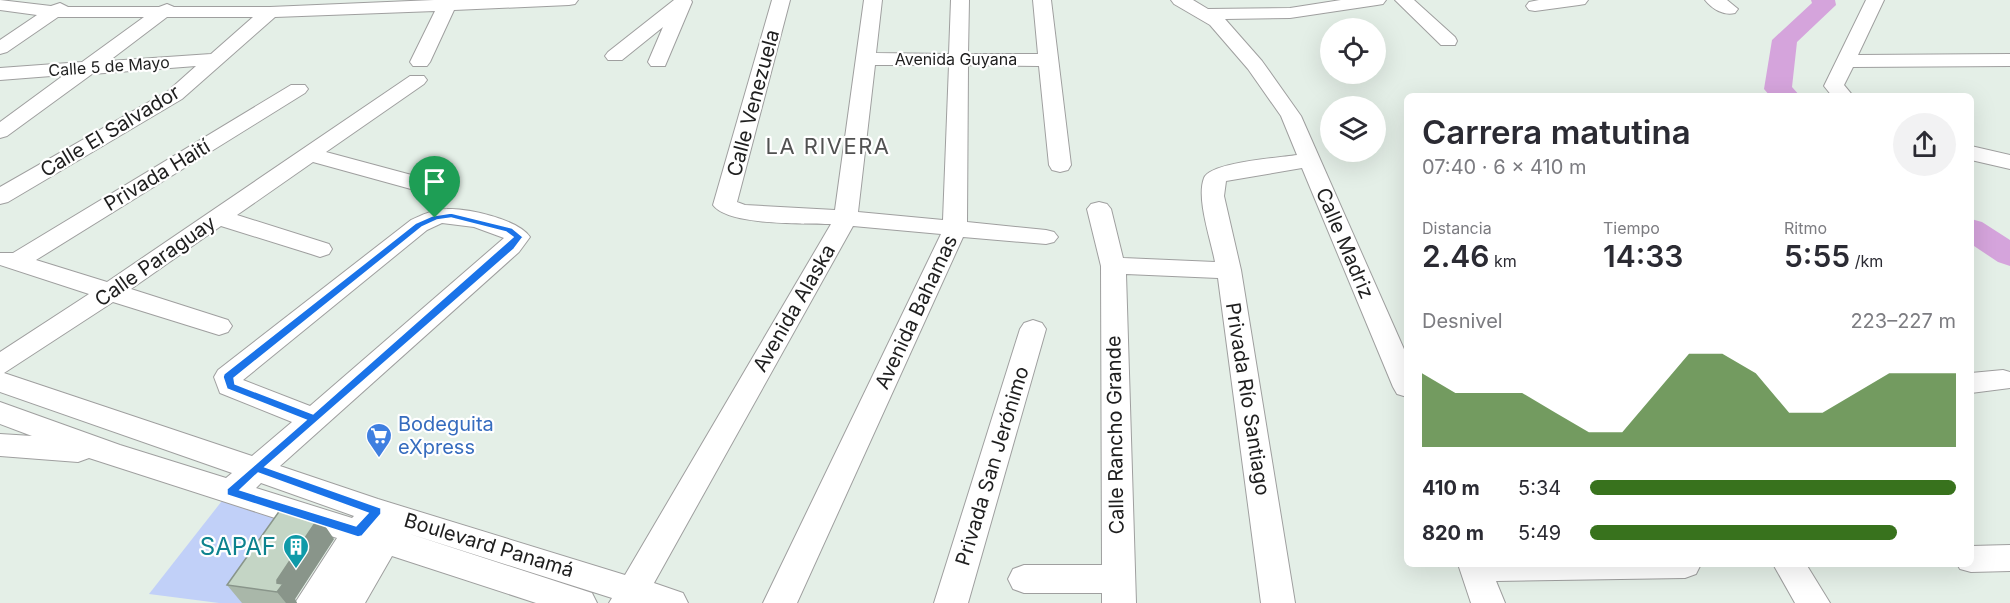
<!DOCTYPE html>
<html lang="es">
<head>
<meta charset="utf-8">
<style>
	body { margin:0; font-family:Inter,sans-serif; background:#f2f2f3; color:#2b2b33; height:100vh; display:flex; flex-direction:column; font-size:22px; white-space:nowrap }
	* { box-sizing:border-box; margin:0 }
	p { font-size:20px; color:#7c7c81 }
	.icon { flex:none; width:33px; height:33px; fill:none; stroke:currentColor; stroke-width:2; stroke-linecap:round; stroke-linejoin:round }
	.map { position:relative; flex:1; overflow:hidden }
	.drawer { position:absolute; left:1404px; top:93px; width:570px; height:474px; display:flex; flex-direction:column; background:#fff; border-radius:9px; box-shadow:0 6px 24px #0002 }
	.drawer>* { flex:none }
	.fabs { position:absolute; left:1320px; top:18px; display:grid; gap:12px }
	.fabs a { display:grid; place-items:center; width:66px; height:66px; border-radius:50%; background:#fff; box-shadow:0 6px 24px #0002; font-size:30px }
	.pin { position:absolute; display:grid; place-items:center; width:51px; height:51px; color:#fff; margin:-62px -26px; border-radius:50% 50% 50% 0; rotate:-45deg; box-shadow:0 0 6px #0007 }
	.pin .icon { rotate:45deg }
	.round { display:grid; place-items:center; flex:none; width:63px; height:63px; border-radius:32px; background:#f2f2f3 }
	.summary { display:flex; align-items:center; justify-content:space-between; height:102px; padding:0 18px }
	h1 { font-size:33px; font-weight:600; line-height:45px }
	.metrics { display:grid; grid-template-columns:repeat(3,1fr); gap:9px; height:102px; padding:6px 18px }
	.metrics div { display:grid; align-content:center }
	.metrics b { font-size:30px; font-weight:600 }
	.metrics small { font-size:16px; font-weight:400 }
	.metrics p { font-size:16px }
	.chart { height:168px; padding:12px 18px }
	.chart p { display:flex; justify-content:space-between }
	.chart svg { width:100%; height:108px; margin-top:6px; fill:#38721d; opacity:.7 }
	ul { padding:0 18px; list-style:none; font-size:20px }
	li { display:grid; grid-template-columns:96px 72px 1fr; align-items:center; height:45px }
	li i { height:15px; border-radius:8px; background:#38721d }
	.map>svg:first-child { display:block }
</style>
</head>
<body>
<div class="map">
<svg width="2010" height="603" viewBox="0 0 2010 603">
	<rect width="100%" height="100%" fill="#e4efe7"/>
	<path fill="#c1d0f8" d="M225 497 302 523 247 603H219L149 594Z"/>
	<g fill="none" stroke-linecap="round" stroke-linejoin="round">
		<path fill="#d5a4dc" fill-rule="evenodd" d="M1811 0H1835L1836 5 1797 42 1792 87 1800 96H1770L1764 89 1772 40 1812 3Z
			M1971 219 1982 222 2010 240V266L1998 262 1971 244Z"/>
		<defs>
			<path id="minor" d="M0 0 51 6 60 3 68 7H159L167 4 174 7H270L434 0H578L575 4 569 5 454 10 430 62 427 66H413L410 62 435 11 275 17 182 99 8 202 0 204V187L168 91 196 66 92 74 7 136 0 138V122L64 75 0 80V68L82 62 144 17H58L7 52 0 54V40L37 15 0 10ZM167 17H253L211 54 109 61Z
				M674 0H691L692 2 665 66H651L648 62 663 27 622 60H608L605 56 608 52Z
				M772 0H790L737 202 745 205 835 210 864 0H882L876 53 949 54 951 0H969L968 54H1038L1033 0H1051L1071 165 1068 170 1060 172 1052 170 1049 165 1039 66 968 65 967 222 1046 230 1054 232 1058 237 1054 242 1046 244 963 237 797 603H763L941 234 853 226 654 583 683 593 688 603H609L612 598 407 533 592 593 597 603H536L392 556 365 603H330L331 601 330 603H295L337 538 89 458 78 462 0 456V434L32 436 0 424V402L120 445 226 478 232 473 0 392V352L89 294 0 265V253H13L291 85H305L308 89 305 93 36 260 107 282 410 76H424L427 80 424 84 326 152 419 177 422 182 419 187 411 189 313 162 237 215 329 244 332 249 329 254 320 257 311 254 221 226 131 289 228 320 232 326 228 332 219 335 113 302 4 373 252 456 292 422 220 393 214 377 218 370 411 220C422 215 434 209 447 209 467 208 518 219 530 237L519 252 280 466 378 499 625 575 831 224C805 223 728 226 713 205ZM875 65H949L943 220 858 212ZM442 223 474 227 504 238 310 406 243 380 427 230ZM261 483 354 516 352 518 256 488Z
				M1171 0H1193L1208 9 1290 8 1341 0H1386L1383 4 1377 5 1290 18 1225 19 1262 61 1301 116 1407 356V397L1397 394 1393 387 1302 168 1226 181 1224 196 1241 270 1295 603H1261L1218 278 1126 274 1136 603H1102V593H1024L1013 589 1008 579 1013 569 1024 565H1102L1101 266 1087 209 1091 204 1099 202 1107 204 1111 209 1123 258 1215 262C1211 240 1196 199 1204 178 1210 162 1279 158 1297 155L1281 116 1248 69 1210 25 1174 4Z
				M1395 0H1414L1455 37 1457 41 1455 45H1441Z
				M1539 0H1588L1585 4 1579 5 1535 11 1529 10 1526 6 1529 2Z
				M1705 0H1727L1738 9 1735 13C1724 16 1712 9 1705 0Z
				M1866 0H1884L1858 55 2010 54V66L1853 67 1844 85 1853 96H1832L1824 86Z
				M1971 146 2010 155V169L1971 160Z
				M1033 320 1042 323 1046 329 968 603H934L1020 329 1024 323Z
				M2003 370 2010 372V388L1971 393V373Z
				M2010 545V571L1971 572 1960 569 1957 564H1971V546Z
				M1458 564H1701L1696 574 1685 578 1496 581 1505 603H1471Z
				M1773 564H1806L1830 603H1795Z"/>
		</defs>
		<use href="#minor" stroke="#9f9f9f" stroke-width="2"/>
		<use href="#minor" fill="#fff" fill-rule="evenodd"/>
	</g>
	<path fill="#a9b7a9" d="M334 539 295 599 297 603H242L227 585Z"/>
	<path fill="#89958a" d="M319 517 334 539 295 599 297 603H286L277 592V580Z"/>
	<path fill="#c4d5c5" stroke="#89958a" stroke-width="1.5" d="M283 506 319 517 277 580V583L283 584 277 592 227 585Z"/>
	<path fill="#1a73e8" stroke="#fff" stroke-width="1.5" fill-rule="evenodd" d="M451 213 512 228 523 237 514 249 265 467 381 508V514L362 536 358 537 227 495V489L306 420 227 389 223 377 224 374 416 223 432 216ZM451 218 506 232 513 237 313 414 235 384 234 378 422 227 437 220ZM258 473 368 513 356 526 240 490Z"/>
	<defs>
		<symbol id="supermarket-pin" viewBox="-11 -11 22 30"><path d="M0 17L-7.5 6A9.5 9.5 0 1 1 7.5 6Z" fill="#3f7fe0" stroke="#fff"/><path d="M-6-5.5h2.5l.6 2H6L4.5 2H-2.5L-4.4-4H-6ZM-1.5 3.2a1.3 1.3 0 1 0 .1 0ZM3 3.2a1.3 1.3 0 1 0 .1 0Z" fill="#fff"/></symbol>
		<symbol id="building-pin" viewBox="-11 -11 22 30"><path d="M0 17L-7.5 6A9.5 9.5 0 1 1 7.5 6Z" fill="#0f9aa8" stroke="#fff"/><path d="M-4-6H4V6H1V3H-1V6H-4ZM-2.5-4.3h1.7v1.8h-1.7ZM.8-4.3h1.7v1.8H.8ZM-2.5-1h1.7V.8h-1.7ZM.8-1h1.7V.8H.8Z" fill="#fff"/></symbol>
	</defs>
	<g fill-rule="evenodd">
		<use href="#supermarket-pin" x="364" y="421" width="30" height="40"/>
		<use href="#building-pin" x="281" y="532" width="30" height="40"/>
	</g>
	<g text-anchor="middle" stroke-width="4.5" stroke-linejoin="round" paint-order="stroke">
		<g font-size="16" fill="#1e1e1e" stroke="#fff">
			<text x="956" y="65">Avenida Guyana</text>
			<text transform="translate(109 66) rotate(-4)" y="6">Calle 5 de Mayo</text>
		</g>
		<g font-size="20" fill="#1e1e1e" stroke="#fff">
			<text transform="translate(753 103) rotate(-75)" y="7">Calle Venezuela</text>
			<text transform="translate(110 131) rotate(-31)" y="7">Calle El Salvador</text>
			<text transform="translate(157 175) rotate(-31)" y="7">Privada Haití</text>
			<text transform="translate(1345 243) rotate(67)" y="7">Calle Madriz</text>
			<text transform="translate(155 261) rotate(-35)" y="7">Calle Paraguay</text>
			<text transform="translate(794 308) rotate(-60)" y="7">Avenida Alaska</text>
			<text transform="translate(916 312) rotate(-65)" y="7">Avenida Bahamas</text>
			<text transform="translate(1248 399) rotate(81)" y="7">Privada Río Santiago</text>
			<text transform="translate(1115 435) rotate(-91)" y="7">Calle Rancho Grande</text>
			<text transform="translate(992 466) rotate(-73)" y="7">Privada San Jerónimo</text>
			<text transform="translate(489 545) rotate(17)" y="7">Boulevard Panamá</text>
		</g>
		<g font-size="20" fill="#366cbe" stroke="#fff" text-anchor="start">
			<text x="398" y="431">Bodeguita<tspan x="398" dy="23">eXpress</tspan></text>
		</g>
		<g font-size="22" letter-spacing="1.5" fill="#515151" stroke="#fff">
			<text x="828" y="154">LA RIVERA</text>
		</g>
		<g font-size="24" fill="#0d838f" stroke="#fff" text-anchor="end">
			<text x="276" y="555">SAPAF</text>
		</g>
	</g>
</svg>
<div class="fabs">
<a><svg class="icon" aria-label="locate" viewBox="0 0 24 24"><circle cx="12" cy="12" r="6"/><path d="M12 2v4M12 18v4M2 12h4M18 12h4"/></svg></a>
<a><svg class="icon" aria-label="layers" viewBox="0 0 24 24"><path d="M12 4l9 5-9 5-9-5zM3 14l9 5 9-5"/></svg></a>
</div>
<div class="pin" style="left:435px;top:218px;background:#1e9e55"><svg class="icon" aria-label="arrive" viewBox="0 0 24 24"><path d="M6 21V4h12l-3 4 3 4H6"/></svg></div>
<section class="drawer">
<div class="summary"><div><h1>Carrera matutina</h1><p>07:40 · 6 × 410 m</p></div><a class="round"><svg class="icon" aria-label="share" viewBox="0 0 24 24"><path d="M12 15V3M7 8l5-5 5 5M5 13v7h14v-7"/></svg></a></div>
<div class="metrics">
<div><p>Distancia</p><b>2.46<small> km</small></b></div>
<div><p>Tiempo</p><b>14:33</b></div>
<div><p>Ritmo</p><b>5:55<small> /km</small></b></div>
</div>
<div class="chart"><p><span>Desnivel</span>223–227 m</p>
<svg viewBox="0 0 160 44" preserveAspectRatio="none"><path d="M0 44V14L10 22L20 22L30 22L40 30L50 38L60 38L70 22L80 6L90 6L100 14L110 30L120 30L130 22L140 14L150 14L160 14V44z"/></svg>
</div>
<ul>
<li><b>410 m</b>5:34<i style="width:100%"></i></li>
<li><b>820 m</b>5:49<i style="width:84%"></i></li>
</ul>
</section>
</div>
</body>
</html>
